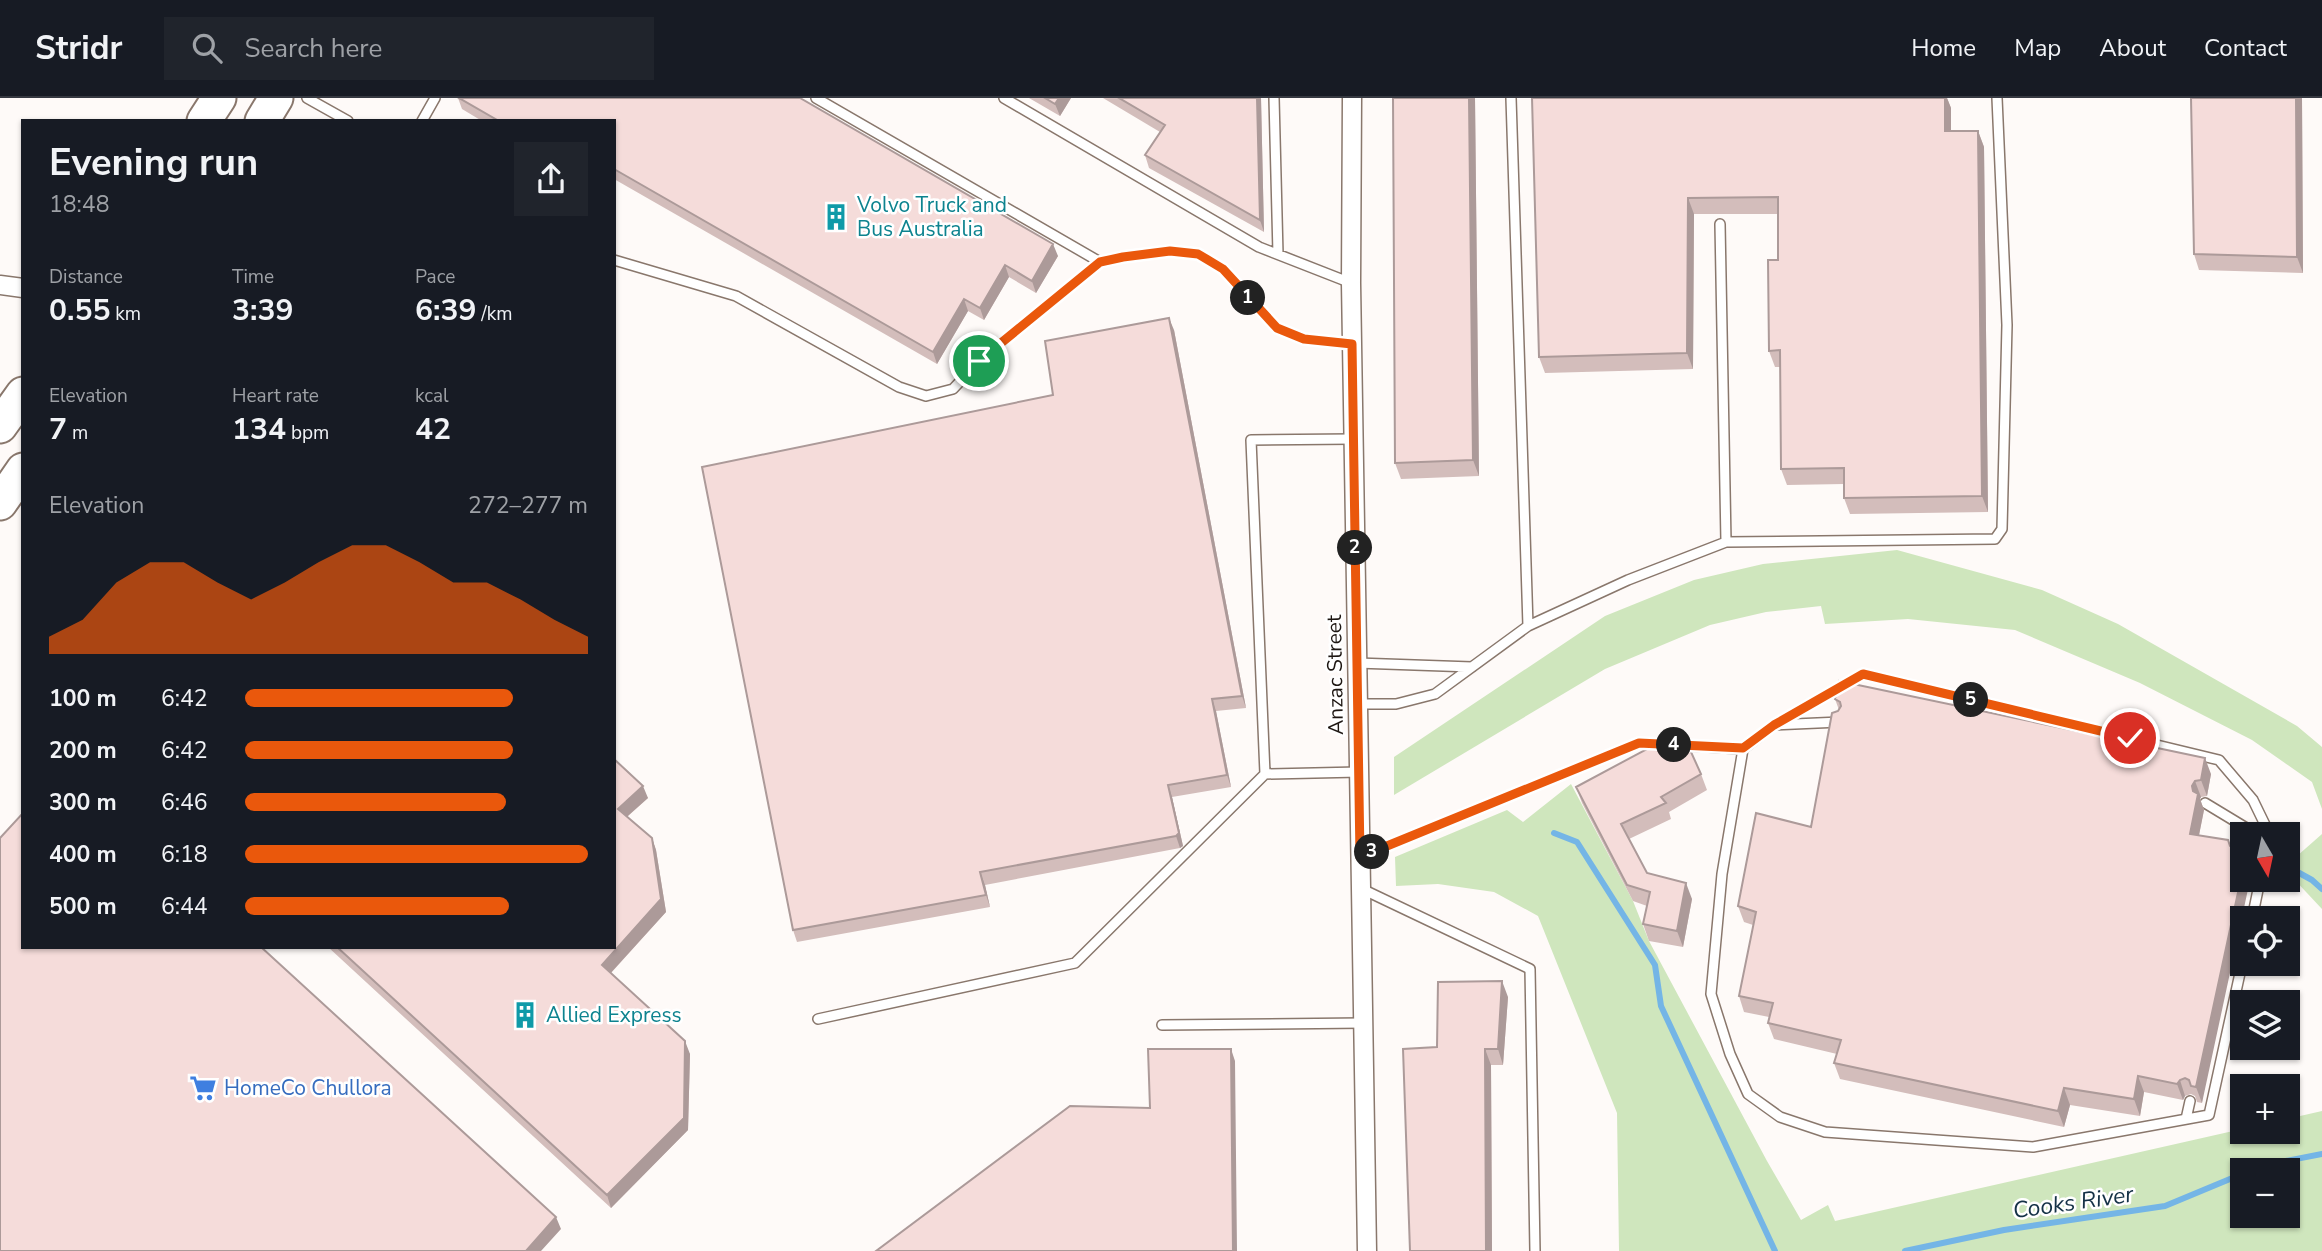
<!DOCTYPE html>
<html lang="en">
<head>
<meta charset="utf-8">
<style>
	body { margin:0; font-family:"Nunito Sans",sans-serif; background:#20242c; color:#f1f3f6; height:100vh; display:flex; flex-direction:column; font-size:26px; white-space:nowrap }
	* { box-sizing:border-box; margin:0 }
	p { font-size:23px; color:#9ea1a6 }
	.icon { flex:none; width:38px; height:38px; fill:none; stroke:currentColor; stroke-width:2; stroke-linecap:round; stroke-linejoin:round }
	.map { position:relative; flex:1; overflow:hidden }
	.drawer { position:absolute; left:21px; top:21px; width:595px; height:830px; display:flex; flex-direction:column; background:#171b24; border-radius:0px; box-shadow:0 2px 5px #0004 }
	.drawer>* { flex:none }
	.needle { width:46px; rotate:171deg }
	.controls { position:absolute; left:2230px; top:724px; display:grid; gap:14px }
	.controls a { display:grid; place-items:center; width:70px; height:70px; border-radius:0px; background:#171b24; box-shadow:0 2px 5px #0004; font-size:35px }
	.pin { position:absolute; display:grid; place-items:center; width:60px; height:60px; color:#fff; margin:-30px; border:4px solid #fff; border-radius:50%; box-shadow:0 2px 7px #0007 }
	.km { position:absolute; width:35px; height:35px; margin:-18px; border-radius:50%; background:#222; color:#fff; font-size:19px; line-height:35px; text-align:center }
	.round { display:grid; place-items:center; flex:none; width:74px; height:74px; border-radius:0px; background:#20242c }
	.overview { display:flex; align-items:center; justify-content:space-between; height:119px; padding:0 28px }
	h1 { font-size:38px; font-weight:700; line-height:52px }
	.figures { display:grid; grid-template-columns:repeat(3,1fr); gap:10px; height:119px; padding:7px 28px }
	.figures div { display:grid; align-content:center }
	.figures b { font-size:30px; font-weight:700 }
	.figures small { font-size:19px; font-weight:400 }
	.figures p { font-size:19px }
	.chart { height:196px; padding:14px 28px }
	.chart p { display:flex; justify-content:space-between }
	.chart svg { width:100%; height:126px; margin-top:7px; fill:#ea580c; opacity:.7 }
	ul { padding:0 28px; list-style:none; font-size:23px }
	li { display:grid; grid-template-columns:112px 84px 1fr; align-items:center; height:52px }
	li i { height:18px; border-radius:9px; background:#ea580c }
	header { display:flex; align-items:center; gap:42px; box-sizing:border-box; height:98px; padding:0 35px; background:#171b24; border-bottom:2px solid #363941 }
	header strong { font-size:33px }
	nav { display:flex; gap:38px; margin-inline-start:auto; font-size:24px }
	.search { width:490px; height:63px; background:#20242c; display:flex; align-items:center; gap:18px; box-sizing:border-box; padding:0 24px; border-radius:0px; color:#9ea1a6; font-size:26px }
	.map>svg:first-child { display:block }
</style>
</head>
<body>
<header>
<strong>Stridr</strong>
<div class="search"><svg class="icon" aria-label="search" viewBox="0 0 24 24"><circle cx="10" cy="10" r="6"/><path d="M15 15l6 6"/></svg>Search here</div>
<nav><a>Home</a><a>Map</a><a>About</a><a>Contact</a></nav>
</header>
<div class="map">
<svg width="2322" height="1153" viewBox="0 0 2322 1153">
	<rect width="100%" height="100%" fill="#fefaf8"/>
	<path fill="#cfe6bd" fill-rule="evenodd" d="M1897 452 2042 492 2118 526 2297 628 2322 649V711L2312 684 2252 642 2140 585 2015 532 1908 521 1825 526 1821 508 1766 514 1710 527 1605 571 1394 697V659L1605 518 1694 482 1763 466Z
		M1571 686 1633 803 1649 843 1767 1063 1801 1122 1828 1107 1835 1123 2242 1031V1034H2287V1021L2322 1013V1153H1619L1617 1015 1538 818 1494 794 1438 786 1396 788 1395 759 1507 712 1523 724ZM2242 1073H2287V1118H2242Z
		M2322 736V811L2292 779 2297 758Z"/>
	<g fill="none" stroke-linecap="round" stroke-linejoin="round">
		<path stroke="#74b5e6" stroke-width="6" d="M1554 735 1577 744 1655 867 1661 908 1775 1153
			M2292 771 2312 782 2322 791
			M2250 1073 2260 1068 2322 1056
			M1905 1153 2004 1132 2165 1108 2242 1076"/>
		<defs>
			<path id="lane" d="M307 0 348 23
				M1004 0 1259 149 1351 185
				M1274 0 1278 156
				M1511 0 1528 528
				M422 23 435 0
				M1720 126 1726 444
				M614 162 736 198 899 289 926 298 953 291 979 263 1100 164 816 0
				M1100 164 1123 159 1170 153 1198 156 1223 171 1277 230 1304 241 1352 246
				M1353 341 1251 342 1265 676 1359 674
				M1357 565 1472 569
				M1358 606H1396L1435 596 1528 528 1628 482 1726 444 1995 441 2002 431 2007 227 1997 0
				M1775 627 1840 624
				M1743 651 1722 776 1711 896 1730 956 1748 996 1780 1019 1825 1034 2033 1049 2209 1017 2242 866
				M2205 705 2248 731 2270 735
				M1360 759 1639 645 1743 651 1774 627 1863 576 2219 662 2253 702 2270 737
				M1362 791 1530 871 1535 1153
				M2252 821 2260 782
				M818 921 1075 865 1265 676
				M1162 927 1363 925
				M2186 1021 2190 1003"/>
			<path id="street" d="M1352 0 1351 185 1367 1153
				M0 187 23 190"/>
			<path id="highway" d="M204 23 219 0
				M262 23 276 0
				M0 328 23 296
				M0 405 23 372"/>
		</defs>
		<use href="#lane" stroke="#89776c" stroke-width="12"/>
		<use href="#street" stroke="#89776c" stroke-width="21"/>
		<use href="#highway" stroke="#89776c" stroke-width="37"/>
		<use href="#lane" stroke="#fff" stroke-width="9"/>
		<use href="#street" stroke="#fff" stroke-width="18"/>
		<use href="#highway" stroke="#fff" stroke-width="33"/>
	</g>
	<path fill="#d3bdbb" d="M458 0H800L1058 158 1036 195 1009 179 984 222 968 213 937 266 614 81V23H482L462 11Z
		M1029 0H1071L1060 18Z
		M1103 0H1261L1264 134 1149 70 1145 57 1160 34Z
		M1393 0H1475L1479 378 1401 381 1395 365Z
		M1532 0H1947L1951 10V33H1978L1984 49 1988 414 1850 416 1844 400V386L1787 387 1781 371 1780 269H1775L1769 253 1778 162V116H1694L1693 271 1545 275 1539 259Z
		M2302 0 2303 175 2199 172 2194 156Z
		M1174 232 1246 610 1216 613 1231 689 1172 699 1183 748 1180 750 985 787 990 809 797 844 793 832 1053 297Z
		M1835 601 2211 676 2207 698 2201 699 2200 701 2204 712 2199 737 2228 742 2231 749 2202 1005 2197 1004 2195 998 2191 996 2185 998 2183 1002 2144 994 2140 1018 2070 1007 2064 1029 1840 981 1834 965 1837 956 1774 941 1768 925 1769 919 1744 914 1739 898 1753 827 1744 824 1738 808 1811 729 1839 612Z
		M614 661 648 700 627 719 652 740 656 752 666 814 611 875 690 956 688 1032 611 1110 328 849H614Z
		M1701 676 1707 692 1669 714 1671 721 1629 741 1647 775 1692 801 1683 849 1649 843 1643 826 1647 808 1633 803 1582 705 1576 689Z
		M1508 899 1503 967H1491L1492 1153H1410L1437 949Z"/>
	<path fill="#ac9a99" d="M1059 0H1071L1060 18 1055 6Z
		M1257 0H1261L1264 134 1260 122Z
		M1469 0H1475L1479 378 1473 362Z
		M1945 0H1947L1951 10V49L1945 33Z
		M2296 0H2302L2303 175 2297 159Z
		M1978 33 1984 49 1988 414 1982 398Z
		M1688 100 1694 116 1693 271 1687 255Z
		M1053 146 1058 158 1036 195 1032 183Z
		M1005 167 1009 179 984 222 980 210Z
		M964 201 968 213 937 266 933 254Z
		M1169 220 1174 232 1246 610 1242 598Z
		M1212 601 1216 613 1231 689 1227 677Z
		M2205 660 2211 676 2207 698 2201 682Z
		M2195 683 2201 699 2200 701 2204 712 2196 752 2190 736 2192 688Z
		M1168 687 1172 699 1183 748 1180 750 1176 738Z
		M643 688 648 700 622 723 618 711Z
		M652 740 656 752 666 814 607 879 602 867Z
		M980 774 985 787 990 809 986 797Z
		M2242 776V782H2250L2202 1005 2196 989Z
		M1686 785 1692 801 1683 849 1677 833Z
		M1502 883 1508 899 1503 967 1498 951Z
		M685 943 690 956 688 1032 611 1110 607 1097Z
		M1231 951 1235 963 1237 1153H1233Z
		M1485 951 1491 967 1492 1153H1486Z
		M2138 978 2144 994 2140 1018 2134 1001Z
		M2180 982 2185 998 2183 1002 2177 986Z
		M2064 990 2070 1007 2064 1029 2058 1013Z
		M556 1119 561 1131 541 1153H526Z"/>
	<path fill="#f5dcda" stroke="#ac9a99" stroke-width="2" d="M459 0H800L1053 146 1032 183 1005 167 980 210 964 201 933 254 614 71V23H499Z
		M1045 0H1059L1055 6Z
		M1119 0H1257L1260 122 1145 57 1165 27Z
		M1393 0H1469L1473 362 1395 365Z
		M1532 0H1945V33H1978L1982 398 1844 400V370L1781 371 1780 252 1769 253 1768 162H1778V99L1688 100 1687 255 1539 259Z
		M2191 0H2296L2297 159 2194 156Z
		M1169 220 1242 598 1212 601 1227 677 1168 687 1179 735 1176 738 980 774 986 797 793 832 702 369 1053 297 1045 243Z
		M1839 583 2205 660 2201 682 2195 683 2192 688 2193 693 2198 696 2190 736 2228 742 2230 748 2234 751 2240 749 2242 745V776L2196 989 2191 988 2189 982 2185 980 2180 982 2177 986 2138 978 2134 1001 2064 990 2058 1013 1834 965 1841 942 1768 925 1773 905 1739 898 1756 814 1738 808 1756 715 1811 729 1832 615 1838 613 1841 608 1840 604 1835 601Z
		M1686 643 1701 676 1661 699 1666 705 1621 726 1647 775 1686 785 1677 833 1643 826 1650 794 1627 787 1576 689 1660 644 1666 655Z
		M614 661 643 688 618 711 652 740 661 801 602 867 685 943 684 1020 607 1097 337 849H614Z
		M23 715V849H261L556 1119 526 1153H0V740Z
		M1502 883 1498 951H1485L1486 1153H1410L1403 951 1437 949 1438 884Z
		M1148 951H1231L1233 1153H876L1070 1008 1150 1010Z"/>
	<g fill="none" stroke-linecap="round" stroke-linejoin="round">
		<defs>
			<path id="route" d="M979 263 1100 164 1123 159 1170 153 1198 156 1223 171 1277 230 1304 241 1352 246 1360 759 1639 645 1743 650 1774 627 1863 576 2130 640"/>
		</defs>
		<use href="#route" stroke="#fff" stroke-width="14"/>
		<use href="#route" stroke="#ea580c" stroke-width="9"/>
	</g>
	<defs>
		<symbol id="building-bare" viewBox="-9 -9 18 18"><path d="M-4-6H4V6H1V3H-1V6H-4ZM-2.5-4.3h1.7v1.8h-1.7ZM.8-4.3h1.7v1.8H.8ZM-2.5-1h1.7V.8h-1.7ZM.8-1h1.7V.8H.8Z" fill="#0f9aa8" stroke="#fff" stroke-width="2.5" paint-order="stroke"/></symbol>
		<symbol id="supermarket-bare" viewBox="-9 -9 18 18"><path d="M-6-5.5h2.5l.6 2H6L4.5 2H-2.5L-4.4-4H-6ZM-1.5 3.2a1.3 1.3 0 1 0 .1 0ZM3 3.2a1.3 1.3 0 1 0 .1 0Z" fill="#3f7fe0" stroke="#fff" stroke-width="2.5" paint-order="stroke"/></symbol>
	</defs>
	<g fill-rule="evenodd">
		<use href="#building-bare" x="817" y="100" width="38" height="38"/>
		<use href="#building-bare" x="506" y="898" width="38" height="38"/>
		<use href="#supermarket-bare" x="184" y="971" width="38" height="38"/>
	</g>
	<g text-anchor="middle" stroke-width="5" stroke-linejoin="round" paint-order="stroke">
		<g font-size="21" fill="#0d838f" stroke="#fff" text-anchor="start">
			<text x="857" y="114">Volvo Truck and<tspan x="857" dy="24">Bus Australia</tspan></text>
			<text x="546" y="924">Allied Express</text>
		</g>
		<g font-size="21" fill="#1d1612" stroke="#fff">
			<text transform="translate(1335 577) rotate(-91)" y="7">Anzac Street</text>
		</g>
		<g font-size="21" fill="#366cbe" stroke="#fff" text-anchor="start">
			<text x="224" y="997">HomeCo Chullora</text>
		</g>
		<g font-size="23" font-style="italic" fill="#153247" stroke="#fff">
			<text transform="translate(2073 1104) rotate(-8)" y="8">Cooks River</text>
		</g>
	</g>
</svg>
<div class="controls">
<a><svg class="needle" viewBox="-14 -14 28 28"><path d="M0-13l5 13h-10z" fill="#e53935"/><path d="M0 13l5-13h-10z" fill="#9ea1a6"/></svg></a>
<a><svg class="icon" aria-label="locate" viewBox="0 0 24 24"><circle cx="12" cy="12" r="6"/><path d="M12 2v4M12 18v4M2 12h4M18 12h4"/></svg></a>
<a><svg class="icon" aria-label="layers" viewBox="0 0 24 24"><path d="M12 4l9 5-9 5-9-5zM3 14l9 5 9-5"/></svg></a>
<a>+</a>
<a>−</a>
</div>
<div class="pin" style="left:979px;top:263px;background:#1e9e55"><svg class="icon" aria-label="arrive" viewBox="0 0 24 24"><path d="M6 21V4h12l-3 4 3 4H6"/></svg></div>
<div class="pin" style="left:2130px;top:640px;background:#d93025"><svg class="icon" aria-label="check" viewBox="0 0 24 24"><path d="M5 12l5 5 9-10"/></svg></div>
<b class="km" style="left:1248px;top:200px">1</b>
<b class="km" style="left:1355px;top:450px">2</b>
<b class="km" style="left:1372px;top:754px">3</b>
<b class="km" style="left:1674px;top:647px">4</b>
<b class="km" style="left:1971px;top:602px">5</b>
<section class="drawer">
<div class="overview"><div><h1>Evening run</h1><p>18:48</p></div><a class="round"><svg class="icon" aria-label="share" viewBox="0 0 24 24"><path d="M12 15V3M7 8l5-5 5 5M5 13v7h14v-7"/></svg></a></div>
<div class="figures">
<div><p>Distance</p><b>0.55<small> km</small></b></div>
<div><p>Time</p><b>3:39</b></div>
<div><p>Pace</p><b>6:39<small> /km</small></b></div>
</div>
<div class="figures">
<div><p>Elevation</p><b>7<small> m</small></b></div>
<div><p>Heart rate</p><b>134<small> bpm</small></b></div>
<div><p>kcal</p><b>42</b></div>
</div>
<div class="chart"><p><span>Elevation</span>272–277 m</p>
<svg viewBox="0 0 160 44" preserveAspectRatio="none"><path d="M0 44V38L10 32L20 19L30 12L40 12L50 19L60 25L70 19L80 12L90 6L100 6L110 12L120 19L130 19L140 25L150 32L160 38V44z"/></svg>
</div>
<ul>
<li><b>100 m</b>6:42<i style="width:78%"></i></li>
<li><b>200 m</b>6:42<i style="width:78%"></i></li>
<li><b>300 m</b>6:46<i style="width:76%"></i></li>
<li><b>400 m</b>6:18<i style="width:100%"></i></li>
<li><b>500 m</b>6:44<i style="width:77%"></i></li>
</ul>
</section>
</div>
</body>
</html>
